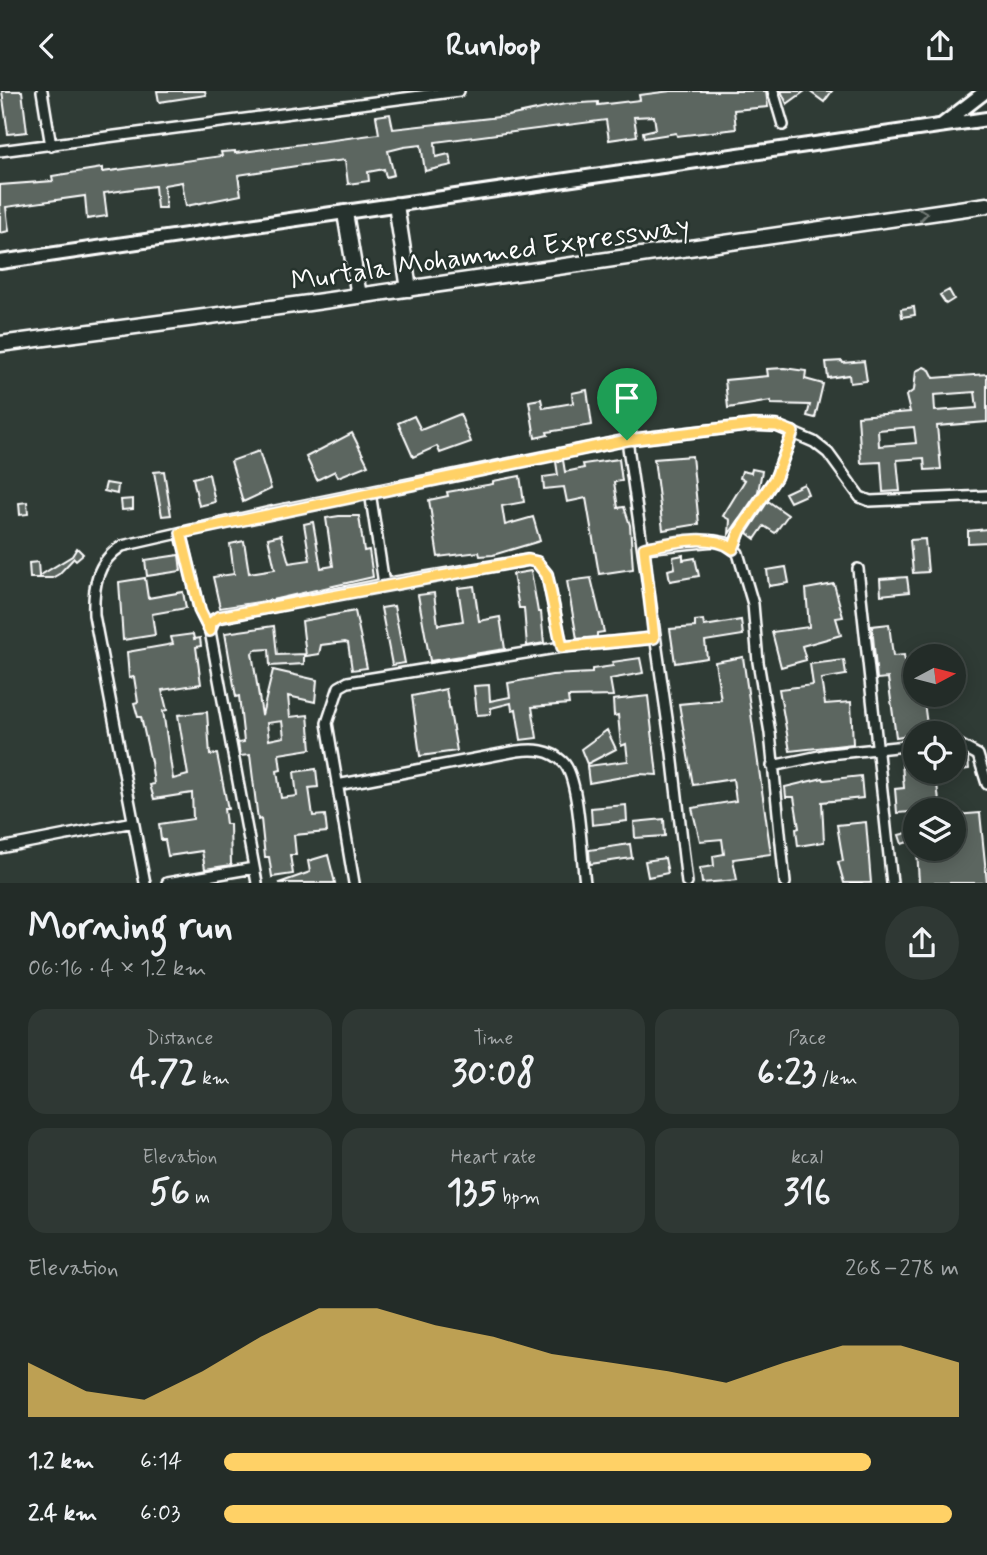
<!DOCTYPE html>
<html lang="en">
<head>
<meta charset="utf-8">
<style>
	body { margin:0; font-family:Mynerve,sans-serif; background:#2f3834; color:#f1f3f6; height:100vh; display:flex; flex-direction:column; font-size:26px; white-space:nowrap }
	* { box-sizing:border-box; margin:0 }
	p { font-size:23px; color:#a3a7a8 }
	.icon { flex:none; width:38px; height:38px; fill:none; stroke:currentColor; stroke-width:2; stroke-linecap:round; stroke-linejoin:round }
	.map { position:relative; height:792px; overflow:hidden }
	.drawer { display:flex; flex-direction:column; background:#232c28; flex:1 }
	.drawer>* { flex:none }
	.needle { width:46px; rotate:83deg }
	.fabs { position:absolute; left:903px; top:553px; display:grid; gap:14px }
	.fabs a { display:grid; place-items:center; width:63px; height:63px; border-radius:50%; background:#232c28; box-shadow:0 4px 18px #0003,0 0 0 2px #404845; font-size:35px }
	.pin { position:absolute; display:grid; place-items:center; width:60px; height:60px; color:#fff; margin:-72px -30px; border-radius:50% 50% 50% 0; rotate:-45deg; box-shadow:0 0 7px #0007 }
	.pin .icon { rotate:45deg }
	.round { display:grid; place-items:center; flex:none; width:74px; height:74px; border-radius:37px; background:#2f3834 }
	.summary { display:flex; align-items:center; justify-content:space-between; height:119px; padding:0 28px }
	h1 { font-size:38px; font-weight:700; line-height:52px }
	.stats { display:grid; grid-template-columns:repeat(3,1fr); gap:10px; height:119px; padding:7px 28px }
	.stats div { display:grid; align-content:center; border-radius:18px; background:#2f3834; text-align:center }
	.stats b { font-size:35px; font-weight:700 }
	.stats small { font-size:19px; font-weight:400 }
	.stats p { font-size:19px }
	.chart { height:196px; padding:14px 28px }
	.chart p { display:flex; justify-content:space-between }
	.chart svg { width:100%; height:126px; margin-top:7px; fill:#ffd166; opacity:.7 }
	ul { padding:0 28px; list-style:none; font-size:23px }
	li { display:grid; grid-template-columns:112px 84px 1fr; align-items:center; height:52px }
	li i { height:18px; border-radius:9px; background:#ffd166 }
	header { display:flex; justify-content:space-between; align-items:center; height:91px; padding:0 28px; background:#232c28; font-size:32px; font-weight:700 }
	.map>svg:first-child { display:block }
</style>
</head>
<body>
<header><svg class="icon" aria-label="back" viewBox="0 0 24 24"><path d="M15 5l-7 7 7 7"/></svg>Runloop<svg class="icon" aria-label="share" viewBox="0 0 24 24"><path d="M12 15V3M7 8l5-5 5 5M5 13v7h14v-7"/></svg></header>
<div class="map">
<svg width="987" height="792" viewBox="0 0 987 792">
	<rect width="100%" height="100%" fill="#2f3b35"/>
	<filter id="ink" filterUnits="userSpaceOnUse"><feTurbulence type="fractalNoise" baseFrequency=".0143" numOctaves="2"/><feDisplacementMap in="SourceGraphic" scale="14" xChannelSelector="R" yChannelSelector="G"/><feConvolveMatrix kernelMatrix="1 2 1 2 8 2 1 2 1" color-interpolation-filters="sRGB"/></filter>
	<g filter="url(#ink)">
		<path fill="#5b6661" stroke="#fff" stroke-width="2" fill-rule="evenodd" d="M2 0H22L27 41 8 43Z
			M157 0H205L206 4 159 11Z
			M671 0H766L768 16 734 19 736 38 677 45 676 42 644 47 643 41 656 38 654 25 634 26 637 45 609 49 606 29 435 51 436 66 449 63 452 74 425 80 421 54 404 56 388 60 394 84 386 86 384 78 368 81 369 90 348 93 345 69 303 74 238 84 241 104 186 115 182 91 164 94 166 117H157L155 95 104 102 107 125 87 128 85 105 6 116 9 140 0 142V94L53 90 52 85 102 77V81L222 65 221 61 235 60V62L379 43 376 25 390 23 393 38 508 25 565 13 598 11V14L640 9 639 4Z
			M781 0H805L787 13Z
			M809 0H832L824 11Z
			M949 199 954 208 946 213 940 204Z
			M914 216 915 224 902 226 901 218Z
			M842 270 843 272 864 270 867 290 850 292 849 284 828 287 826 271Z
			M924 276 930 279 934 287 987 283V331L937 335 941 378 925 379 924 367 897 369 900 400 883 401 881 371 861 372 858 325 910 321 906 305 914 299 916 280ZM975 301 977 317 935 320 934 304ZM914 336 916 352 879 355 878 339Z
			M784 277 806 280 805 288 823 293 815 327 807 325 810 314 771 313V310L728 317 725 289 768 285 767 278Z
			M587 299 592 334 547 341 548 344 535 347 529 310 541 308 543 317 573 312 572 302Z
			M460 323 471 351 440 362 437 355 413 366 398 332 414 325 421 339Z
			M352 342 368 374 338 386 335 380 317 389 306 366Z
			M259 360 271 398 243 411 231 370Z
			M692 365 699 433 663 439 654 368Z
			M619 368 622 390 614 391 618 417 624 416 630 434 633 478 599 483 586 407 567 411 564 396 544 398 543 386 558 384 556 371 563 369 565 381 584 377 583 373Z
			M752 378 762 380 758 401 729 443 730 429 723 425 745 389 740 387 742 380 751 382Z
			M164 380 171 424 162 425 154 381Z
			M209 383 215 411 199 415 193 387Z
			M520 385 524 411 502 415 505 434 533 426 540 450 493 464 480 465 479 461 438 466 429 409 448 405 447 401 493 393V390Z
			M106 392 118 394 117 403 104 400Z
			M804 393 808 403 790 411 785 402Z
			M133 408V418L122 419 121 409Z
			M768 410 788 424 775 442 764 435 755 448 747 442Z
			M27 411 28 423 20 424 19 412Z
			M339 425H359L364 460 369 459 373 486 272 509 220 517 213 486 234 483 230 453 244 450 249 482 275 478 268 447 281 444 289 472 310 469 304 433 313 431 321 477 333 475 326 427Z
			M987 438V451L968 452V440Z
			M925 448 928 481 913 482 910 449Z
			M77 457 83 463 76 469 74 467 59 483 52 487H30L29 472 38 471 39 485 72 465Z
			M179 464 181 480 147 485 145 469Z
			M683 464V469L695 467 699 485 670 490 668 479 675 477 673 466Z
			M786 476 789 492 769 495 767 479Z
			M531 480 538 521H541L544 552 527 555 524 517H519L513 483Z
			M907 486 909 501 881 504 880 488Z
			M145 487 148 507 183 501 186 517 152 523 155 544 123 549 119 491Z
			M591 487 604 541 597 542V546L577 548 567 490Z
			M834 493 843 526 836 527 841 544 802 555 806 569 781 576 772 541 809 536 806 498Z
			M474 495 479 530 500 526 505 558 430 570 418 504 434 502 438 534 463 530 458 497Z
			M394 515 405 572 392 574 381 517Z
			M355 520 367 577 352 579 348 552 345 551 321 554 319 563 306 565 302 530Z
			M703 529 704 535 741 529 743 544 705 550 707 567 675 572 670 538 695 536V530Z
			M889 533 893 565 904 564 907 587 915 586V604H923L928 641 896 646 888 587 877 588 872 535Z
			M274 535 277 564 304 563V573L270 575 269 558 255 559 252 562 262 624 273 579 317 589 315 611 288 605 290 626 308 624 311 658 279 663 281 679 277 680 281 707 297 705 294 681 316 678 318 696 309 697 313 725 325 724 327 741 294 744 296 764H290L293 783 272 786 269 766H265L261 728 258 729 250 664 240 665 238 652 244 651 239 605 236 606 225 542ZM282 630 284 646 269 649 267 632Z
			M193 543 194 548 200 547 201 555 196 556 201 593 162 599 167 619 163 620 173 688 188 684 178 624 207 621 210 664 217 663 228 718H224L226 733H230L231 774 205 778 202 760 168 765 165 749H161L159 733 193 728 192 702 154 708 150 694 154 693 151 671 141 626H138L134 612 138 611 134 586 129 587 127 561 173 553 171 546Z
			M743 566 771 763 733 768 737 789 702 792 700 777 714 775 713 765 724 763 722 748 700 750 692 717 736 710 733 688 693 694 679 613 721 609 715 571Z
			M640 567 643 582 610 588 613 605 568 606 569 613 532 616 537 647 521 649 516 618 512 619 511 612 491 617V623L477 624 474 595 489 594 490 610 510 606 508 592 552 584 592 582V578L613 575 612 571Z
			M844 569 846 584 821 588 825 613 851 611 853 653 790 660 779 598 813 594 810 573Z
			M446 598 457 660 420 665 412 605Z
			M648 605 657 684 639 683 589 692 587 675 628 670 626 653 621 655 618 624 614 625 613 609Z
			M607 639 616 658 587 673 581 658Z
			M954 662H960L961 669 968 668 969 678 954 680Z
			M915 666V681H934L936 684 940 719 897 722 895 698 904 697 902 673H906L905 667Z
			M861 685 863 707 822 711 824 751 798 755 796 738 799 737 794 706H786L785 696 823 687 824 689Z
			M626 714 627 730 592 734 591 717Z
			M980 722 987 792H919L917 758H954L955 724Z
			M664 728 665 745 635 747 634 731Z
			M866 731 871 792H844L838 771 843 770 837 734Z
			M911 741 914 749 902 753 899 744Z
			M630 753 632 767 590 773 589 759Z
			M328 764 335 792H279L310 781 308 770Z
			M665 767 668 782 648 786 645 770Z"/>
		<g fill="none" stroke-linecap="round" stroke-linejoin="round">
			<defs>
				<path id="street" d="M42 0 51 55
					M773 0 783 34
					M0 60 459 0
					M627 349 672 662 687 792
					M370 401 384 493
					M181 442 200 520 210 540
					M644 457 714 450 726 452 738 462 753 513 758 571 770 642 785 792
					M733 458 740 440 776 386 793 341
					M858 478 892 792
					M954 651 978 664 987 693
					M772 675 829 663 915 654
					M337 694 517 660C534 658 550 658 563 671 580 687 581 766 585 792
					M0 757 133 731
					M145 792 94 524C93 496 96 471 122 455L275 420 627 349 753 334 777 335 814 351 828 362 860 406 870 410 987 405
					M167 792 254 777
					M257 792 210 540 214 528 384 493 528 469 537 471 547 483 562 556 654 547
					M354 792 327 632 339 596 348 591 562 556"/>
				<path id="secondary" d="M942 34 986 0
					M0 171 987 28"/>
				<path id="primary" d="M396 114 409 198
					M345 122 359 205
					M0 253 309 212 987 114"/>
			</defs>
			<use href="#street" stroke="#fff" stroke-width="14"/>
			<use href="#secondary" stroke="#fff" stroke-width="18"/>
			<use href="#primary" stroke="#fff" stroke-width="19"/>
			<use href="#street" stroke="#26332d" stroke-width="9"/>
			<use href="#secondary" stroke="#26332d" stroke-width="12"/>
			<use href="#primary" stroke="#26332d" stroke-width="14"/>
		</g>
		<defs><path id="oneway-chevron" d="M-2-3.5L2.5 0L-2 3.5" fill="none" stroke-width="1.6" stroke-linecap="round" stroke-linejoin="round" transform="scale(1.75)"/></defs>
		<use stroke="#727a76" href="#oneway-chevron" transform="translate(923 123) rotate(-8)"/>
	</g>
	<g fill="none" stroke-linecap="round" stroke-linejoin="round" filter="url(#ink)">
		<defs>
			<path id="route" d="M753 334 777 335 793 341 776 386 740 440 733 458C710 441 670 452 644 457L654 547 562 556 547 484 537 471 528 469 218 526 211 532 210 540 200 520 181 442 627 349Z"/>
		</defs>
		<use href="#route" stroke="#fff" stroke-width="14"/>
		<use href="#route" stroke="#ffd166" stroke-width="9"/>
	</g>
	<g text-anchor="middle" stroke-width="5" stroke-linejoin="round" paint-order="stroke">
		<g font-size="28" fill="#fff" stroke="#26332d">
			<text transform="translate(490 161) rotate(-8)" y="10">Murtala Mohammed Expressway</text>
		</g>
	</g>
</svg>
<div class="fabs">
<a><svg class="needle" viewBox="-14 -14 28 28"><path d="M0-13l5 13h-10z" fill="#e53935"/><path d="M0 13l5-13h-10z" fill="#a3a7a8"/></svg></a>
<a><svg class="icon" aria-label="locate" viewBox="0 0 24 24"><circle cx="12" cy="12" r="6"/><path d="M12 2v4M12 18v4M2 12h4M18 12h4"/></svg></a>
<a><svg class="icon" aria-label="layers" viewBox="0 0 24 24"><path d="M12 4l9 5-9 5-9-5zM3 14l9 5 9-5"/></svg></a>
</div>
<div class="pin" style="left:627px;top:349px;background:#1e9e55"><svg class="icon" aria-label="arrive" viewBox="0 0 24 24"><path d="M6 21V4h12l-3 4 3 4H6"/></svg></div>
</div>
<section class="drawer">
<div class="summary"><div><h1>Morning run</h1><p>06:16 · 4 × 1.2 km</p></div><a class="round"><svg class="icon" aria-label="share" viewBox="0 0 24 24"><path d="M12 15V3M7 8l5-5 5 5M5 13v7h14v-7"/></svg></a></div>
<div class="stats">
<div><p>Distance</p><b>4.72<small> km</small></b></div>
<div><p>Time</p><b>30:08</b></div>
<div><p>Pace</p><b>6:23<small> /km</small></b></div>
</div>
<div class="stats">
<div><p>Elevation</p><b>56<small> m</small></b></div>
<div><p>Heart rate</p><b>135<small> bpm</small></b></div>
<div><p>kcal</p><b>316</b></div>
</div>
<div class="chart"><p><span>Elevation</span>268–278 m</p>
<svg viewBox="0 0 160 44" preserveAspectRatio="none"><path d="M0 44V25L10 35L20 38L30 28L40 16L50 6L60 6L70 12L80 16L90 22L100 25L110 28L120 32L130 25L140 19L150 19L160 25V44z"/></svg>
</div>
<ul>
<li><b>1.2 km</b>6:14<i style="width:88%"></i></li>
<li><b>2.4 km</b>6:03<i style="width:99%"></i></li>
</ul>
</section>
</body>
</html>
